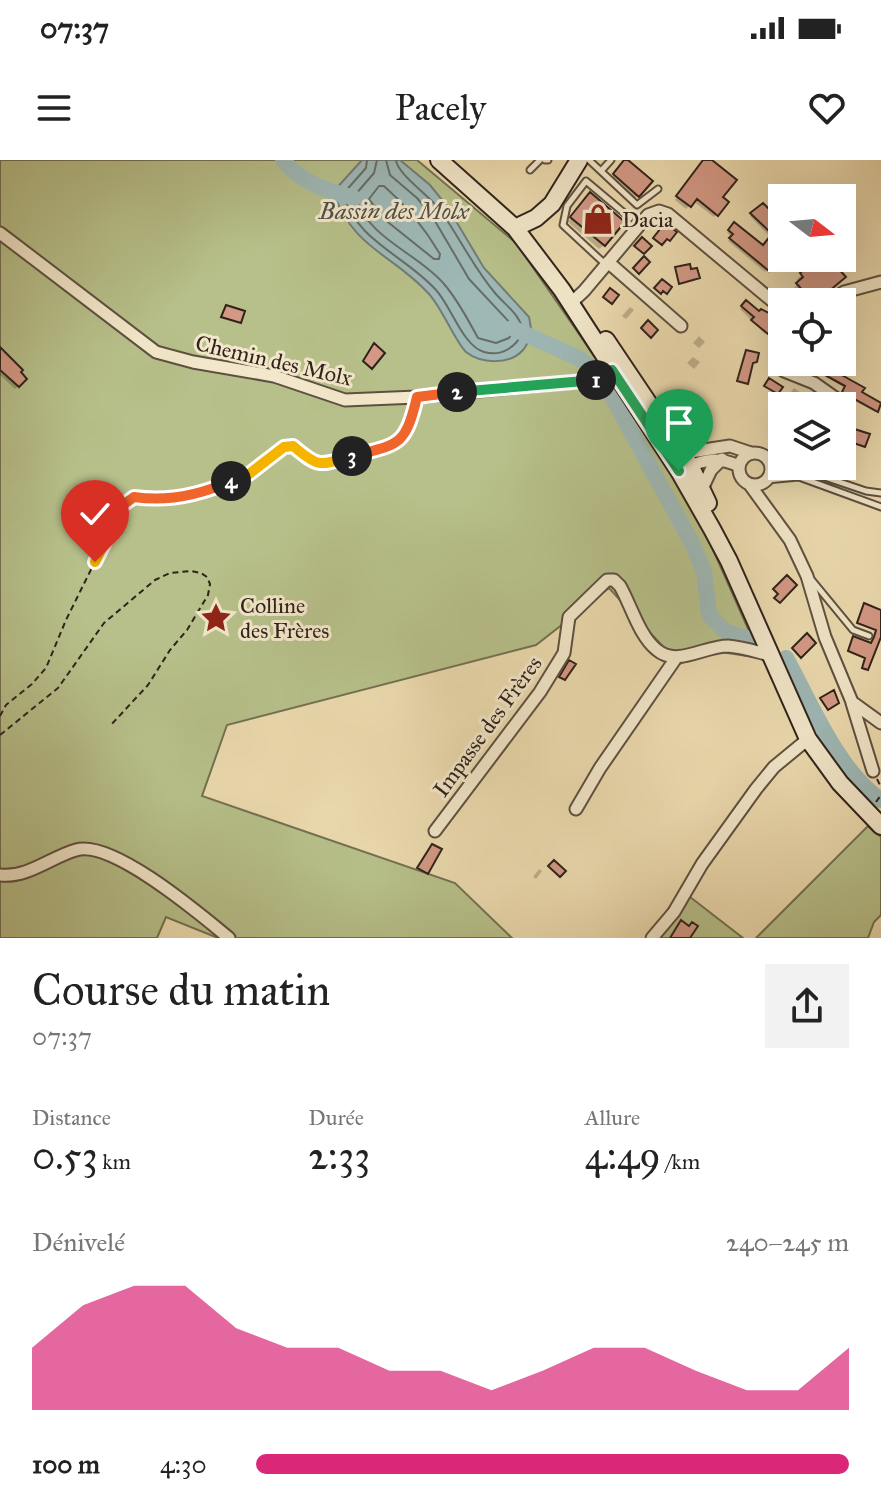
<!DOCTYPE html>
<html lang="fr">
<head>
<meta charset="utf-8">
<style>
	body { margin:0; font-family:"IM FELL Great Primer",serif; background:#f2f2f2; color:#222; height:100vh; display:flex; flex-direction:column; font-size:30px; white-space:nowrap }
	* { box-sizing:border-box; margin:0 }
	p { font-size:26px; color:#767676 }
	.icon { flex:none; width:44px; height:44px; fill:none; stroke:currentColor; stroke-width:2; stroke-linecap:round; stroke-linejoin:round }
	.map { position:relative; height:778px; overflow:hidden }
	.details { display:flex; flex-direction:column; background:#fff; flex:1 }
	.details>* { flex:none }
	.needle { width:52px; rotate:106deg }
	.fabs { position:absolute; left:768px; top:24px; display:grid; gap:16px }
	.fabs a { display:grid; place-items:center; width:88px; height:88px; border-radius:0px; background:#fff; box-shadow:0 8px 32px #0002; font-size:40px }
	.pin { position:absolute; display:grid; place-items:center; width:68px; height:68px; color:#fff; margin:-82px -34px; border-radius:50% 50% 50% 0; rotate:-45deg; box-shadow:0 0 8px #0007 }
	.pin .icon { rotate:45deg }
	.km { position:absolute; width:40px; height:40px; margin:-20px; border-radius:50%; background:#222; color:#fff; font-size:22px; line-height:40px; text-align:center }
	.round { display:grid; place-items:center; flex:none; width:84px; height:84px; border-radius:0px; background:#f2f2f2 }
	.headline { display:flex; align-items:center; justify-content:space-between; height:136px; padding:0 32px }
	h1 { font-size:44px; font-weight:600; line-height:60px }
	.figures { display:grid; grid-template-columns:repeat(3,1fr); gap:12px; height:136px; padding:8px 32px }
	.figures div { display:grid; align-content:center }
	.figures b { font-size:40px; font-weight:600 }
	.figures small { font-size:22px; font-weight:400 }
	.figures p { font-size:22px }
	.chart { height:224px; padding:16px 32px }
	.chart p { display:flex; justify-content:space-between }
	.chart svg { width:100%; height:144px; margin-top:8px; fill:#db2777; opacity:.7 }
	ul { padding:0 32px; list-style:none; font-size:26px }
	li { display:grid; grid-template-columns:128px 96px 1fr; align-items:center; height:60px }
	li i { height:20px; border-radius:10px; background:#db2777 }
	.status { display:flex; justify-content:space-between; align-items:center; height:56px; padding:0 40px; background:#fff; direction:ltr }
	.status svg { height:22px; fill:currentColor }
	header { display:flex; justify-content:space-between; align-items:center; height:104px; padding:0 32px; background:#fff; font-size:36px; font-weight:600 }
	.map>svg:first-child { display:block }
</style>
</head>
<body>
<div class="status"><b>07:37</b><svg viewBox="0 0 49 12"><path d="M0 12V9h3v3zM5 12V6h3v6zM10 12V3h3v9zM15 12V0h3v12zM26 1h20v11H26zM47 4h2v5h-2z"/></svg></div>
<header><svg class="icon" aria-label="menu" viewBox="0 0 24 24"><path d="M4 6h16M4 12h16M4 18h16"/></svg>Pacely<svg class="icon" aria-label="heart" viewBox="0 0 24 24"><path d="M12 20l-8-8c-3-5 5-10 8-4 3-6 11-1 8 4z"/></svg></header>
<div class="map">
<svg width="881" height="778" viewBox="0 0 881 778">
	<rect width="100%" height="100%" fill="#ebdaae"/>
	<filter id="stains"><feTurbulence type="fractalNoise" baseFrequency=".0025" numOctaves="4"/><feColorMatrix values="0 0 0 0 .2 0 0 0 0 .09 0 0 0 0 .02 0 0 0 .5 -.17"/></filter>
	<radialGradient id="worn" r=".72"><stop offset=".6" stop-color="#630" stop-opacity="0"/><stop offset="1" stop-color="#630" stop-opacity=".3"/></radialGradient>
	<path fill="#b7c08a" stroke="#737152" stroke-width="2" d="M0 0H417L516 83 615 226 699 358 761 498 714 491 679 504 609 428 536 485 227 565 202 636 455 723 512 778H218L166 757 157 778H0Z
		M868 666 881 677V755L874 762 868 778H756Z
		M681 730 743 778H649Z"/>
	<path fill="#9eb8b6" stroke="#727c78" stroke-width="2" d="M362 0H400L430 25 447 46 484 108 529 157 532 174C529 178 527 186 523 190 510 205 481 204 466 192 456 183 442 148 429 134 393 94 354 90 333 32Z"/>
	<path fill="#0003" d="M709 0 720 37 726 43 714 57 693 41 686 49 675 40 704 1Z
		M626 1 650 21 635 38 611 18Z
		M586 39 604 85 599 89 568 62Z
		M763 46 767 58 782 70V92L765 112 728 81 732 77 727 73 734 65 763 87 771 78 750 56Z
		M821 98H825L814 142H805L793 129 800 122 797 119Z
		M746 143 782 167V170L774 177 768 172 765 174 740 149Z
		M630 147 634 150 626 159 622 156Z
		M699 176 705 182 699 188 693 183Z
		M0 190 25 219 15 229 0 215Z
		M693 197 700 202 694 209 687 203Z
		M828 212 881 245 875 252 842 234 845 228 826 217Z
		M794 228 801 233 796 241 788 236Z
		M814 236 821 241 819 246 811 245Z
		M842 269 864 286 842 281Z
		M863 447 881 452V472L865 511 862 509 865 499 848 492 852 480 871 485 874 480 876 471 857 464Z
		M539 709 542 711 536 719 533 717Z"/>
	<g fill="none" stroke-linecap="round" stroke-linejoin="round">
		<path stroke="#666d68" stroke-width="2" d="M367 0 366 8 343 34C357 82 406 96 436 130 451 146 463 186 484 192 502 197 516 187 523 172 521 155 506 146 495 133 473 107 460 78 440 50 430 36 397 14 396 0
			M377 0 374 13 355 35C366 78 418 93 444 124 458 140 468 160 478 178L496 183 509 178 513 171 512 165 469 119 432 56 417 38 390 15 386 0
			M379 26H384C408 47 424 67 440 94L439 99H434L384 59 369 39Z"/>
		<path stroke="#9eb8b6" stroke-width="16" d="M283 0C301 23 326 30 354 38
			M512 168 580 199 599 213 694 387 704 412 709 455 726 472 754 480
			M786 498C811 543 838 611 881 640"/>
	</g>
	<path fill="#d49985" stroke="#2f221b" stroke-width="2" d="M624 0H628L653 21 639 37 613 14Z
		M703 0H712L737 20 723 37 729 42 718 56 697 39 691 47 676 36Z
		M590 32 625 62 605 86 570 57Z
		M763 43 774 54 770 58 782 67V95L769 111 729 78 733 74 728 70 734 62 763 85 772 74 750 53Z
		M665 63 677 72 670 81 667 79 662 85 653 78Z
		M642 77 652 86 644 94 634 86Z
		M644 96 650 102 639 114 633 108Z
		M818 98H829L846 117 816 142H813L796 123 803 117 800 113Z
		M690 104 691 109 697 108 700 118 679 124 675 107Z
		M662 119 672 127 667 134 663 131 661 134 654 128Z
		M610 128 619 135 612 144 603 137Z
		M746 140 759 151 761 149 771 154 782 164V175L776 177 770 171 768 174 751 160 754 157 741 146Z
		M226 145 245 151 241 163 221 157Z
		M648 160 658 170 651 178 641 168Z
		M374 183 385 193 372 209 363 201Z
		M0 187 23 210 21 212 27 219 19 227 0 210Z
		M746 190 759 193 757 202 753 203 748 224 737 221Z
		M829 208 865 228 862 232 881 243 878 252 842 232 845 226 825 215Z
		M769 218 783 227 778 234 764 226Z
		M842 265 870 274 865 287 842 279Z
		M787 415 797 425 780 443 774 438 778 434 773 429Z
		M864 443 881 450V477L868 510 862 508 865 498 848 491 853 476 871 483 874 477 876 470 857 463Z
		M807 473 816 483 801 498 792 488Z
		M569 500 576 504 565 520 559 517Z
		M834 530 839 543 828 550 820 538Z
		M432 684 442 689 428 714 417 708Z
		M554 700 566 711 560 717 548 706Z
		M681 760 689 766 692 762 698 766 690 778H670Z"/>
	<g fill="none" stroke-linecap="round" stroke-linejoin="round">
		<defs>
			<path id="lane" d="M545 0H548
				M589 0 637 45 658 29
				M530 10 540 0
				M601 11 611 0
				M605 104 563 65 567 46 586 21 630 58
				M766 297 782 303
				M769 301 799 317 881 347
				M792 306 866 331 881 333
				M767 320 798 317
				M811 419 853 470 869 476"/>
			<path id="street" d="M0 73 156 192 193 202 274 216 345 240 417 237 594 220 617 208
				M608 102 681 166
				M829 142 844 132 881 122
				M571 143 584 131 648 55 659 51 668 54 782 149
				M782 183 777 191V205L784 211 814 223 848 247
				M739 309a16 16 0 1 1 32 0a16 16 0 1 1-32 0Z
				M677 294 730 286 751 293
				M687 307C707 299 718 297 739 306
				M750 325 790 380 807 416 825 477 852 542 881 563
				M702 329 711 310 722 299
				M852 543 873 611
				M576 649 600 608 676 498
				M435 671 540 532 564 493 569 457 607 420H614L620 426C631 445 639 476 657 490 677 507 704 486 728 486 742 487 757 492 770 495
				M0 715C28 718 51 697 76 690 112 679 201 755 229 778
				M652 778 674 752 702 704 756 629 774 607 808 579"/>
			<path id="secondary" d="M439 0 515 68 562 130 679 311 712 369 729 401 808 579 840 623 881 666
				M515 68 536 58 552 44 579 0
				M606 180 690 305 708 343"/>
		</defs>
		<use href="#lane" stroke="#5e5040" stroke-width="9"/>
		<use href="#street" stroke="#5e5040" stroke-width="15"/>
		<use href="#secondary" stroke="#2f221b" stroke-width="20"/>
		<path stroke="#2f221b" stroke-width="2" stroke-dasharray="6 4" stroke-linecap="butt" d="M0 556 6 545 32 524 46 508 66 460 123 345 134 337C173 342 217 335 251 312 265 303 276 287 293 286L311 301 320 304 395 285 403 278 415 246
			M0 575 58 528 104 463 155 420 170 413 191 411 201 413 207 417 210 424 208 435 187 470 170 490 148 525 110 566
			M877 619 881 627
			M876 642 881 635"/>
		<use href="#lane" stroke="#f2e7ca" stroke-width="5"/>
		<use href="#street" stroke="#f2e7ca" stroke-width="11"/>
		<use href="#secondary" stroke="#f2e7ca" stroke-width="16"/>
	</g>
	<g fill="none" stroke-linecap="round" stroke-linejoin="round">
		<defs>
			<path id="split-1" d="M596 220 612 210 679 311"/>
			<path id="split-2" d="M457 232 596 220"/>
			<path id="split-3" d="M352 296C399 284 405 287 417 237L457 232"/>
			<path id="split-4" d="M231 321 249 314 284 287 293 286C320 309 320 305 352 296"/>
			<path id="split-5" d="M112 368 123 345 134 337C168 342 200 335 231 321"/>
			<path id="split-6" d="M95 402 112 368"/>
		</defs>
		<use href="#split-1" stroke="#fff" stroke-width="16"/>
		<use href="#split-2" stroke="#fff" stroke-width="16"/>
		<use href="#split-3" stroke="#fff" stroke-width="16"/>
		<use href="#split-4" stroke="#fff" stroke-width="16"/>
		<use href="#split-5" stroke="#fff" stroke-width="16"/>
		<use href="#split-6" stroke="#fff" stroke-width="16"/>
		<use href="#split-1" stroke="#22a559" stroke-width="10"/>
		<use href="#split-2" stroke="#22a559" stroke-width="10"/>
		<use href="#split-3" stroke="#f0652b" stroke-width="10"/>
		<use href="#split-4" stroke="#f5b400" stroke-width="10"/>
		<use href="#split-5" stroke="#f0652b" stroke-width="10"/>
		<use href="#split-6" stroke="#f5b400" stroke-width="10"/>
	</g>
	<defs>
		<symbol id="shop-bare" viewBox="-9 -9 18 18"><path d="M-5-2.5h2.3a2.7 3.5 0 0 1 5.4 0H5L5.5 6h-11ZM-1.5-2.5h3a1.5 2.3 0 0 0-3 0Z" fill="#8f2418" stroke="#f2e7ca" stroke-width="2.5" paint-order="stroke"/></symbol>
		<symbol id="sight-bare" viewBox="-9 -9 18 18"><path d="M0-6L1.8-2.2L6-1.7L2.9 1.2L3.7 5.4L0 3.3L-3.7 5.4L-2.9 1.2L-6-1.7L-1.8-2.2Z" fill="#8f2418" stroke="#f2e7ca" stroke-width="2.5" paint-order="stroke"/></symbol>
	</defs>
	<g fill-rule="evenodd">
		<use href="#shop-bare" x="576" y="37" width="44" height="44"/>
		<use href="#sight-bare" x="194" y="436" width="44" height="44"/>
	</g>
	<g text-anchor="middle" stroke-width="6" stroke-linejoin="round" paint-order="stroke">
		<g font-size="22" fill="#2f221b" stroke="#f2e7ca" text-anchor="start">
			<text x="622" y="67">Dacia</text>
			<text x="240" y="453">Colline<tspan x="240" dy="25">des Frères</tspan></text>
		</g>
		<g font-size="22" fill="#2f221b" stroke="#f2e7ca">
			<text transform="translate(274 200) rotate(13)" y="8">Chemin des Molx</text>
			<text transform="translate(487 566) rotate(-54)" y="8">Impasse des Frères</text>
		</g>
		<g font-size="24" font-style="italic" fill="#504f4a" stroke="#f2e7ca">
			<text x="394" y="59">Bassin des Molx</text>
		</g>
	</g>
	<rect width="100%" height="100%" filter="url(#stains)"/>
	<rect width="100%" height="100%" fill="url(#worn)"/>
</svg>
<div class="fabs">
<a><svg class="needle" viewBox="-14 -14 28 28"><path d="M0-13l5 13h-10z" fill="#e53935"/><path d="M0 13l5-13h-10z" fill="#767676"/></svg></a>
<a><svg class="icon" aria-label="locate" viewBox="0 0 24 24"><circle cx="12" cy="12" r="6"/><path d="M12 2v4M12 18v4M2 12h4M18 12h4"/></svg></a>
<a><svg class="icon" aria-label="layers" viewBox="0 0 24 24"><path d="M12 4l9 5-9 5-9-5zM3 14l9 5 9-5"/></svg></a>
</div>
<div class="pin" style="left:679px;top:311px;background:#1e9e55"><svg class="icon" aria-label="arrive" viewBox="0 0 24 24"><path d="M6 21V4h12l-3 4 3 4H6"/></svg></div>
<div class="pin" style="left:95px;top:402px;background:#d93025"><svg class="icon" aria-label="check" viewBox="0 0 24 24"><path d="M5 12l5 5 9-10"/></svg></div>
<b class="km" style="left:596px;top:220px">1</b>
<b class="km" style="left:457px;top:232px">2</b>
<b class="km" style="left:352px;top:296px">3</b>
<b class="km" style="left:231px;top:321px">4</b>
</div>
<section class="details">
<div class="headline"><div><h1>Course du matin</h1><p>07:37</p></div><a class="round"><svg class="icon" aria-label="share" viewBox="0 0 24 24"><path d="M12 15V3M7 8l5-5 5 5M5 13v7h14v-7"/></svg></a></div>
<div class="figures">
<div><p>Distance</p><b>0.53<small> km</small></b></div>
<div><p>Durée</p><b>2:33</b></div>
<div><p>Allure</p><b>4:49<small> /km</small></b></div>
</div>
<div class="chart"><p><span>Dénivelé</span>240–245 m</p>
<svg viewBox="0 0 160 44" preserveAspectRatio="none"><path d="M0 44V25L10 12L20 6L30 6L40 19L50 25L60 25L70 32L80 32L90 38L100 32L110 25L120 25L130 32L140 38L150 38L160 25V44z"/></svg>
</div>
<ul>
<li><b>100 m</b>4:30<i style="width:100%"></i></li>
</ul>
</section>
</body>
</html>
